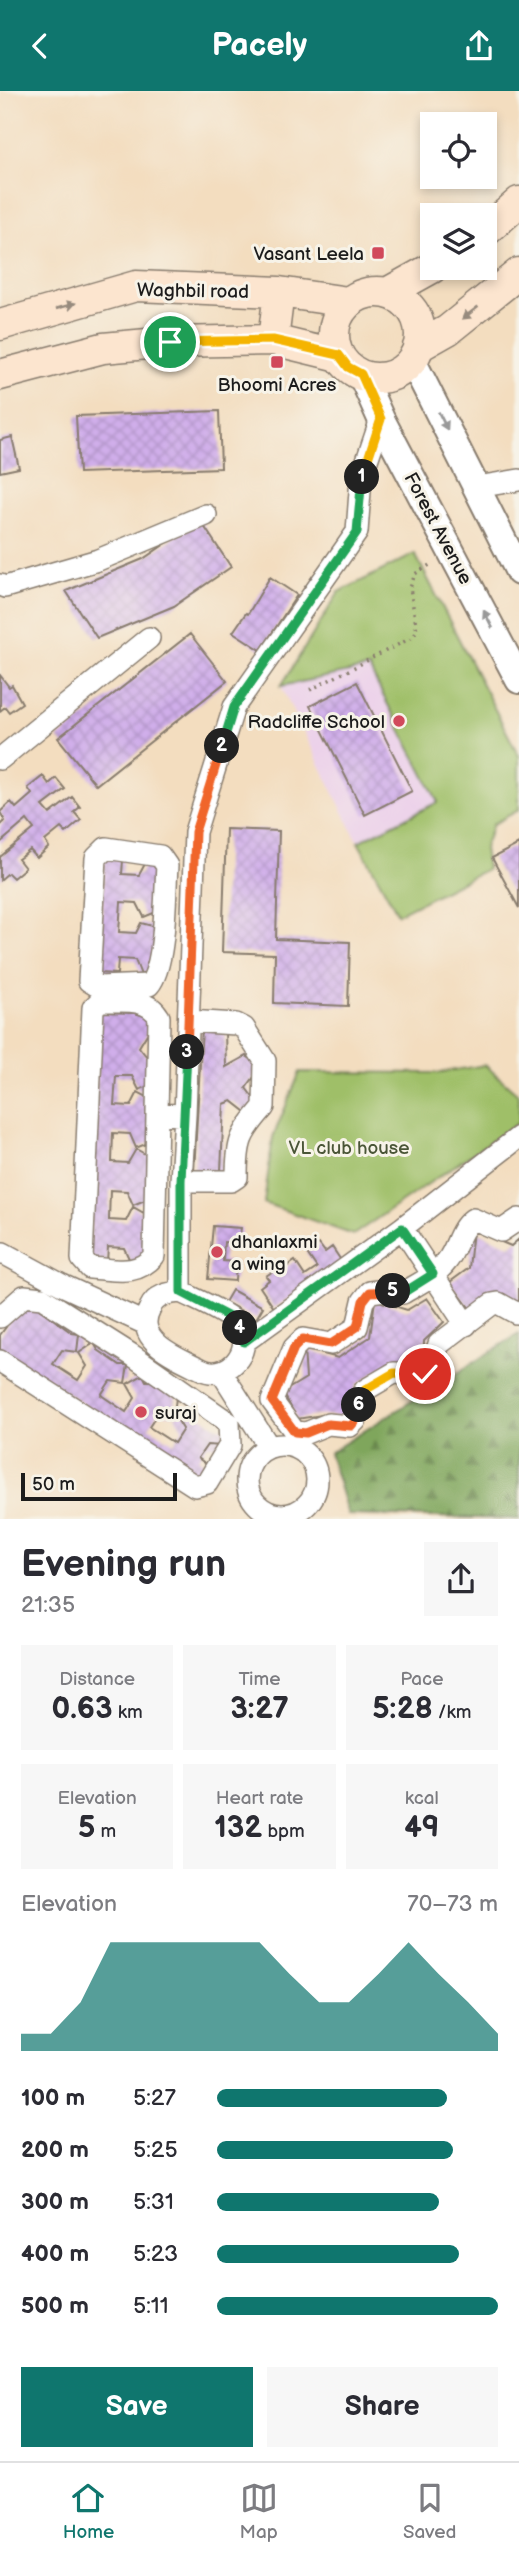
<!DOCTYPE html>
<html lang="en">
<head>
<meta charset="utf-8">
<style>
	body { margin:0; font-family:"Balsamiq Sans",sans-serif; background:#f7f7f7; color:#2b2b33; height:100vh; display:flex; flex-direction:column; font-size:26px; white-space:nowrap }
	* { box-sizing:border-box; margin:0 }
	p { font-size:23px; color:#7c7c81 }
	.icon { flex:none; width:38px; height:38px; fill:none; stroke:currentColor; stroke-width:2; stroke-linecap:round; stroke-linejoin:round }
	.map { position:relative; height:1428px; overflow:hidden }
	.sheet { display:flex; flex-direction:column; background:#fff; flex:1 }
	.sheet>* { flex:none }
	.buttons { position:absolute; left:420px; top:21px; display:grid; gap:14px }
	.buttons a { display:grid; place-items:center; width:77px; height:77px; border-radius:0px; background:#fff; box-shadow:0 4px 10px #0003; font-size:35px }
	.scale { position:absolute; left:21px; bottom:18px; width:156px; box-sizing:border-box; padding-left:7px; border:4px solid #1c1c1c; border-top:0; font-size:19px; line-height:24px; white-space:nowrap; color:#1c1c1c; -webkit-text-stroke:5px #f7f3e8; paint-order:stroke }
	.pin { position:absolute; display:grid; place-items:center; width:60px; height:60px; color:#fff; margin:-30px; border:4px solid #fff; border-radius:50%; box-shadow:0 2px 7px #0007 }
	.km { position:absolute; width:35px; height:35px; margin:-18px; border-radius:50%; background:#222; color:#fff; font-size:19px; line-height:35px; text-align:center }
	.round { display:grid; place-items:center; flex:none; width:74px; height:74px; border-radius:0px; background:#f7f7f7 }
	.summary { display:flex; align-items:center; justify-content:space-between; height:119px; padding:0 21px }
	h1 { font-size:38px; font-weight:600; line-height:52px }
	.metrics { display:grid; grid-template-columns:repeat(3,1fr); gap:10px; height:119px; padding:7px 21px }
	.metrics div { display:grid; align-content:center; border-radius:0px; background:#f7f7f7; text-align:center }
	.metrics b { font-size:30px; font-weight:600 }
	.metrics small { font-size:19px; font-weight:400 }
	.metrics p { font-size:19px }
	.chart { height:196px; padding:14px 21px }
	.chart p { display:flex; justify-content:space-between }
	.chart svg { width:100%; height:126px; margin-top:7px; fill:#0f766e; opacity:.7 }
	.button { display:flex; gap:14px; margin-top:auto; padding:14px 21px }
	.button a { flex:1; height:80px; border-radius:0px; background:#0f766e; color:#fff; font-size:28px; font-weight:600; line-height:80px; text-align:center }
	.button a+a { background:#f7f7f7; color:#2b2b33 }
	ul { padding:0 21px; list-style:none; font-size:23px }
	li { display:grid; grid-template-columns:112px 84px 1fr; align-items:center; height:52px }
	li i { height:18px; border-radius:9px; background:#0f766e }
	header { display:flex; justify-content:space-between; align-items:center; height:91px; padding:0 21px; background:#0f766e; color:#fff; font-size:32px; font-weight:600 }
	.menu { display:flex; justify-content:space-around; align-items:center; height:98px; border-top:2px solid #e1e1e2; background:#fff; font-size:19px; color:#7c7c81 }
	.menu a { display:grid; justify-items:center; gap:4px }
	.menu .current { color:#0f766e }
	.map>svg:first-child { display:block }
</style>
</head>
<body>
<header><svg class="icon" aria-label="back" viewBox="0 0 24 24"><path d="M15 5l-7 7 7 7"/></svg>Pacely<svg class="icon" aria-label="share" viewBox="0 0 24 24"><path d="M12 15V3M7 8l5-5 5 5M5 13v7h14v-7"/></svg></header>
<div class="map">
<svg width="519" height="1429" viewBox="0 0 519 1429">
	<defs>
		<pattern id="forest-firs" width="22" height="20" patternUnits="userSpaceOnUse" patternTransform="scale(1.75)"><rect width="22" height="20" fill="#7fa65c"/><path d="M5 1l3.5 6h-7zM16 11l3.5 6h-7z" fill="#67864b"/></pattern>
		<pattern id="building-cross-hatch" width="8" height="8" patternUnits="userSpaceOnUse" patternTransform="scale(1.75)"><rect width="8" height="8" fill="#d0aeea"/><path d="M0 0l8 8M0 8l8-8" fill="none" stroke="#b295c8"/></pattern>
	</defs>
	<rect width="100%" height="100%" fill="#f7f3e8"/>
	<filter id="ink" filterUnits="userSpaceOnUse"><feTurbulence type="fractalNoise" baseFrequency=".0143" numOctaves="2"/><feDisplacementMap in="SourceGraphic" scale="14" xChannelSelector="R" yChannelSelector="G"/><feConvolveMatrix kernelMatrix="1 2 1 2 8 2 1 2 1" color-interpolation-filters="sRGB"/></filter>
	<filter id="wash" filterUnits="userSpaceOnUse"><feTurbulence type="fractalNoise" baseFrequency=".00686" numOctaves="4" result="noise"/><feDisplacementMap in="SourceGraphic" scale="28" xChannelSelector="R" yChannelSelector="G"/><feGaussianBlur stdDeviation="1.57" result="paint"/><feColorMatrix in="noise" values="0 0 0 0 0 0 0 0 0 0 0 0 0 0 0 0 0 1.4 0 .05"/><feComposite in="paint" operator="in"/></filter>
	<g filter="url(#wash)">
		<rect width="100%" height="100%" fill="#f3ddbf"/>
		<path fill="#ecd1ea" d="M415 463 519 665V719L493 733 484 757 487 778 398 823 358 751 281 595 339 501Z"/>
		<path fill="url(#forest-firs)" stroke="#4e613c" stroke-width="2" d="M519 1243V1428L348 1424 329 1362Z"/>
		<path fill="#9fbf68" stroke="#5e6e42" stroke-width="2" d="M415 463 519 665V719L493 733 484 757 487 778 398 823 358 751 438 711 369 577 281 595 339 501Z
			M485 974 519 1004V1031L353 1144 264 1112 273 1046 300 981 437 982Z"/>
		<g id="blocks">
			<path fill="url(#building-cross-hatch)" d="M219 320 221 377 79 382 76 325Z
				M12 346 19 377 0 381V349Z
				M200 429 231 476 174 515 97 547 66 500 143 468Z
				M270 486 297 504 261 559 233 541 246 522 248 523Z
				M190 543 227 590 96 694 58 647Z
				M0 584 9 596 12 594 22 612 9 621 5 616 0 620Z
				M357 591 412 700 365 724 310 615Z
				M43 685 49 693 56 687 65 698 43 715 50 723 72 706 80 716 74 721 81 729 66 742 61 737 45 750 49 756 37 767 30 759 24 764 18 768 25 777 13 787 8 782 0 789V766L34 738 27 729 0 752V735L5 730 0 721 11 711 16 717 32 703 28 697Z
				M226 738 279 740 276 848 350 851 348 915 274 912 275 863 222 861Z
				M519 753V817L492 767Z
				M105 768 123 769 122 783 139 784 146 771 162 779 161 819 144 826 137 812 121 811 119 841 136 842 141 832 160 837 158 876 141 884 135 869 118 868 117 883 99 882Z
				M100 921 134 922 156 928 139 956 154 975 155 992 139 999 132 985H116L114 1014 131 1015 138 1001 155 1010 153 1050 136 1057 130 1043 113 1042 112 1071 128 1072 136 1058 152 1067 150 1107 133 1114 127 1100 110 1099 109 1129 126 1130 133 1116 149 1125 147 1164 131 1172 124 1157 108 1156 107 1171 89 1170Z
				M202 937 225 939 226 976 246 965 262 975 246 997 261 1017 250 1024 232 1010 224 1013 221 1080 194 1081Z
				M213 1135 241 1137 239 1152 224 1151 223 1170 236 1171 235 1190 208 1188Z
				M473 1139 511 1155 519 1148V1217L493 1202 471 1219 450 1191 469 1177Z
				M319 1153 325 1161 332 1156 342 1171 274 1217 260 1196 269 1189 266 1185 284 1173 286 1176 295 1170 305 1185 317 1177 306 1161Z
				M232 1199 263 1216 256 1228 225 1211Z
				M427 1207 444 1231 424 1250 423 1275 388 1273 356 1294 351 1326 322 1324 297 1328 283 1301 306 1287 304 1258 338 1267 370 1246 375 1209 407 1219Z
				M31 1212 72 1242 79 1243 77 1261 62 1259 53 1273 78 1289 87 1275 79 1262 94 1252 98 1259 120 1274H128L125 1292 110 1290 101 1304 126 1321 135 1307 127 1293 143 1284 146 1290H156L176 1306 174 1324 158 1322 149 1336 174 1352 183 1338 175 1325 191 1315 195 1322 217 1336 224 1337 222 1355 207 1354 198 1367 210 1376 200 1390 0 1258V1244L6 1236 12 1223Z"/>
		</g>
	</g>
	<g filter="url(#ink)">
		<use href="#blocks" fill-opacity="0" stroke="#887c6e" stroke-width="2"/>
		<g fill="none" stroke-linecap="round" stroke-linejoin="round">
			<defs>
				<path id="minor" d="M477 396 519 389
					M0 494 5 496 98 469 206 424
					M0 668 149 547
					M106 757 160 765 167 775C165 803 166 875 149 894L99 896 89 890 96 767Z
					M157 1023 154 1165C136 1186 115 1178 90 1177L82 1168 93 917 100 910C121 911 147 905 159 926L157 1023 185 1024
					M181 1090H231L237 1086C237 1051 240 1043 264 1016L265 970 244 937 236 933 188 930
					M519 1128 501 1140 473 1128C458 1139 458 1156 447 1170 437 1184 418 1193 403 1202L385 1199 370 1201 363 1210 357 1236 331 1253 303 1248 294 1257 272 1310 295 1341 306 1342 328 1333 350 1335 356 1329 360 1306 365 1299 394 1282 425 1283 430 1278 439 1253 492 1213 498 1212 516 1222 519 1221
					M402 1137 466 1234
					M0 1163 3 1162 62 1194 146 1233
					M181 1201V1090L185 1024 195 741 234 616 357 441 361 387 381 328
					M181 1201C196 1209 232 1223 240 1237 254 1262 225 1291 201 1278 179 1267 132 1250 150 1217 156 1204 168 1202 181 1201Z
					M0 1226 24 1205 42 1207 132 1264 229 1332 230 1354 207 1392 195 1395 0 1270
					M244 1251 402 1137 519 1046
					M222 1282 269 1356
					M247 1389a35 35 0 1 1 70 0a35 35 0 1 1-70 0Z"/>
				<path id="tertiary" d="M412 269 519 481
					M361 283 381 328 519 589"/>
				<path id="secondary" d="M485 141 519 111
					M334 244a43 43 0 1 1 86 0a43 43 0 1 1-86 0Z
					M387 202 432 177
					M0 234 136 195 279 201 348 211
					M273 249 279 201
					M418 256 448 239 519 182
					M0 284 103 257 170 251 273 249 339 265"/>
			</defs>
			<use href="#minor" stroke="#887c6e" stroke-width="24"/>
			<use href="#tertiary" stroke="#887c6e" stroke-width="30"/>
			<use href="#secondary" stroke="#887c6e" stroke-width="33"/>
			<path stroke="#887c6e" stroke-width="3.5" stroke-dasharray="2 5" stroke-linecap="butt" d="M310 599 411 547 417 540 410 497 415 483 433 472"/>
			<use href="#minor" stroke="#fff" stroke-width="21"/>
			<use href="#tertiary" stroke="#fff" stroke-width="26"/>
			<use href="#secondary" stroke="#fce5cf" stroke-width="30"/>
		</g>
		<defs><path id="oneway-solid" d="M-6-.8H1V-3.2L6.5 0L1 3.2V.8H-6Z" transform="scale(1.75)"/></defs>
		<g fill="#978b7e">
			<use href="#oneway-solid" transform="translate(66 215) rotate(-16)"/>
			<use href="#oneway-solid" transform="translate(470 222) rotate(143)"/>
		</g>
		<g fill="#999">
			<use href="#oneway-solid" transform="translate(443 330) rotate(63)"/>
			<use href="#oneway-solid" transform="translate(488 528) rotate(-117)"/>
		</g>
	</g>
	<g fill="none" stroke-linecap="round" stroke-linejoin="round" filter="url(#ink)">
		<defs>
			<path id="split-1" d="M170 251 273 249 339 264 348 276 361 283 381 328 362 386"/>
			<path id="split-2" d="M222 655 234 616 357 441 362 386"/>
			<path id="split-3" d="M187 961 195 741 222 655"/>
			<path id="split-4" d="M187 961 181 1090V1201L231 1227 240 1237"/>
			<path id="split-5" d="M240 1237 244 1251 402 1137 433 1183 403 1202 393 1200"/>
			<path id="split-6" d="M359 1314 356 1329 351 1335 328 1333 306 1342 295 1341 272 1310 294 1257 303 1248 331 1253 357 1236 363 1210 370 1201 393 1200"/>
			<path id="split-7" d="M359 1314 365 1299 394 1282 425 1283"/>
		</defs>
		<use href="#split-1" stroke="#fff" stroke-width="14"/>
		<use href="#split-2" stroke="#fff" stroke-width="14"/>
		<use href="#split-3" stroke="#fff" stroke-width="14"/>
		<use href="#split-4" stroke="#fff" stroke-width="14"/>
		<use href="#split-5" stroke="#fff" stroke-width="14"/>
		<use href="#split-6" stroke="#fff" stroke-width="14"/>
		<use href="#split-7" stroke="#fff" stroke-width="14"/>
		<use href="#split-1" stroke="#f5b400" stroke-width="9"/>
		<use href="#split-2" stroke="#22a559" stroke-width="9"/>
		<use href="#split-3" stroke="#f0652b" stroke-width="9"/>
		<use href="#split-4" stroke="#22a559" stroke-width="9"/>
		<use href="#split-5" stroke="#22a559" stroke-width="9"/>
		<use href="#split-6" stroke="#f0652b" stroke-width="9"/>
		<use href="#split-7" stroke="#f5b400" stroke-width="9"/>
	</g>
	<g fill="#d1495b" stroke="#f7f3e8" stroke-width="2.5">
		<rect x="371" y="155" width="14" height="14" rx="3.5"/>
		<rect x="270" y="264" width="14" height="14" rx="3.5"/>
		<circle cx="399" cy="630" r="7"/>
		<circle cx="217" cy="1161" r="7"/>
		<circle cx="141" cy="1321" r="7"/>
	</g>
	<g text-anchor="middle" stroke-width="6" stroke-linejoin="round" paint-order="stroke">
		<g font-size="19" fill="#1c1c1c" stroke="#f7f3e8" text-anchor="end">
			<text x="364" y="169">Vasant Leela</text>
			<text x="277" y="300" text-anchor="middle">Bhoomi Acres</text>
			<text x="385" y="637">Radcliffe School</text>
			<text x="231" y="1157" text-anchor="start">dhanlaxmi<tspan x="231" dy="22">a wing</tspan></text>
			<text x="155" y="1328" text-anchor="start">suraj</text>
		</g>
		<g font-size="19" fill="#1c1c1c" stroke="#f7f3e8">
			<text transform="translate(193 199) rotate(1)" y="7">Waghbil road</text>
			<text transform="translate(439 437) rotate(62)" y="7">Forest Avenue</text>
		</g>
		<g font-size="19" fill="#4a5537" stroke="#f7f3e8">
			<text x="349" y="1063">VL club house</text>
		</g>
	</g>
</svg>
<div class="buttons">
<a><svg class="icon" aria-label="locate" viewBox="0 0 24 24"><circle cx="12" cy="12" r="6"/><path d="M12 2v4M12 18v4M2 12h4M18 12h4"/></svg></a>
<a><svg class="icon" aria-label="layers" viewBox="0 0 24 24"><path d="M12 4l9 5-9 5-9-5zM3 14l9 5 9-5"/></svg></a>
</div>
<div class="scale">50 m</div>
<div class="pin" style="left:170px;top:251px;background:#1e9e55"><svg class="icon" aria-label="arrive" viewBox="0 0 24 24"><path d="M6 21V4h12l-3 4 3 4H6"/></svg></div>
<div class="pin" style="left:425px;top:1283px;background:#d93025"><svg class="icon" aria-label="check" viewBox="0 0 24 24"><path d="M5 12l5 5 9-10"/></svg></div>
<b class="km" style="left:362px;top:386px">1</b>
<b class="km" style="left:222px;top:655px">2</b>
<b class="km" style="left:187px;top:961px">3</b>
<b class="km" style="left:240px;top:1237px">4</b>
<b class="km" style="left:393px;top:1200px">5</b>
<b class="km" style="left:359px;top:1314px">6</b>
</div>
<section class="sheet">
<div class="summary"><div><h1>Evening run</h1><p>21:35</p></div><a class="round"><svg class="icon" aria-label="share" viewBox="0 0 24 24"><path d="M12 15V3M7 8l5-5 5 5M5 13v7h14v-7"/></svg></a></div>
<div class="metrics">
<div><p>Distance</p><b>0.63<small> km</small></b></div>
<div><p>Time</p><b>3:27</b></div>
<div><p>Pace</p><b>5:28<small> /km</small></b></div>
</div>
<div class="metrics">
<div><p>Elevation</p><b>5<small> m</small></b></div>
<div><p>Heart rate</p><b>132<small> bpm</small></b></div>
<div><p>kcal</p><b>49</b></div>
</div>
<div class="chart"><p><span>Elevation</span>70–73 m</p>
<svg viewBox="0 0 160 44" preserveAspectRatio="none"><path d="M0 44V38L10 38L20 27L30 6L40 6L50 6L60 6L70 6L80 6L90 17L100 27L110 27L120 17L130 6L140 17L150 27L160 38V44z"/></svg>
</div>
<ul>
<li><b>100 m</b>5:27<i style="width:82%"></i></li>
<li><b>200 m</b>5:25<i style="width:84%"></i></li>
<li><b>300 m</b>5:31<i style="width:79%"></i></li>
<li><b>400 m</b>5:23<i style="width:86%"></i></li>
<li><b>500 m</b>5:11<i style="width:100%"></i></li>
</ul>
<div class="button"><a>Save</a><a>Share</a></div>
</section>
<nav class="menu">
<a class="current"><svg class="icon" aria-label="home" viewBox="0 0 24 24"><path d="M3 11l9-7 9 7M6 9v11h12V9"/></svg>Home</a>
<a><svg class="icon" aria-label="map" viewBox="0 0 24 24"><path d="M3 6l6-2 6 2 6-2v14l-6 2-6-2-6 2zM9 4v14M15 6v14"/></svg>Map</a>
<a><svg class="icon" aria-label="saved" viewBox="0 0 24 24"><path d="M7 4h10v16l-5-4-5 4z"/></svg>Saved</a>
</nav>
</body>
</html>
